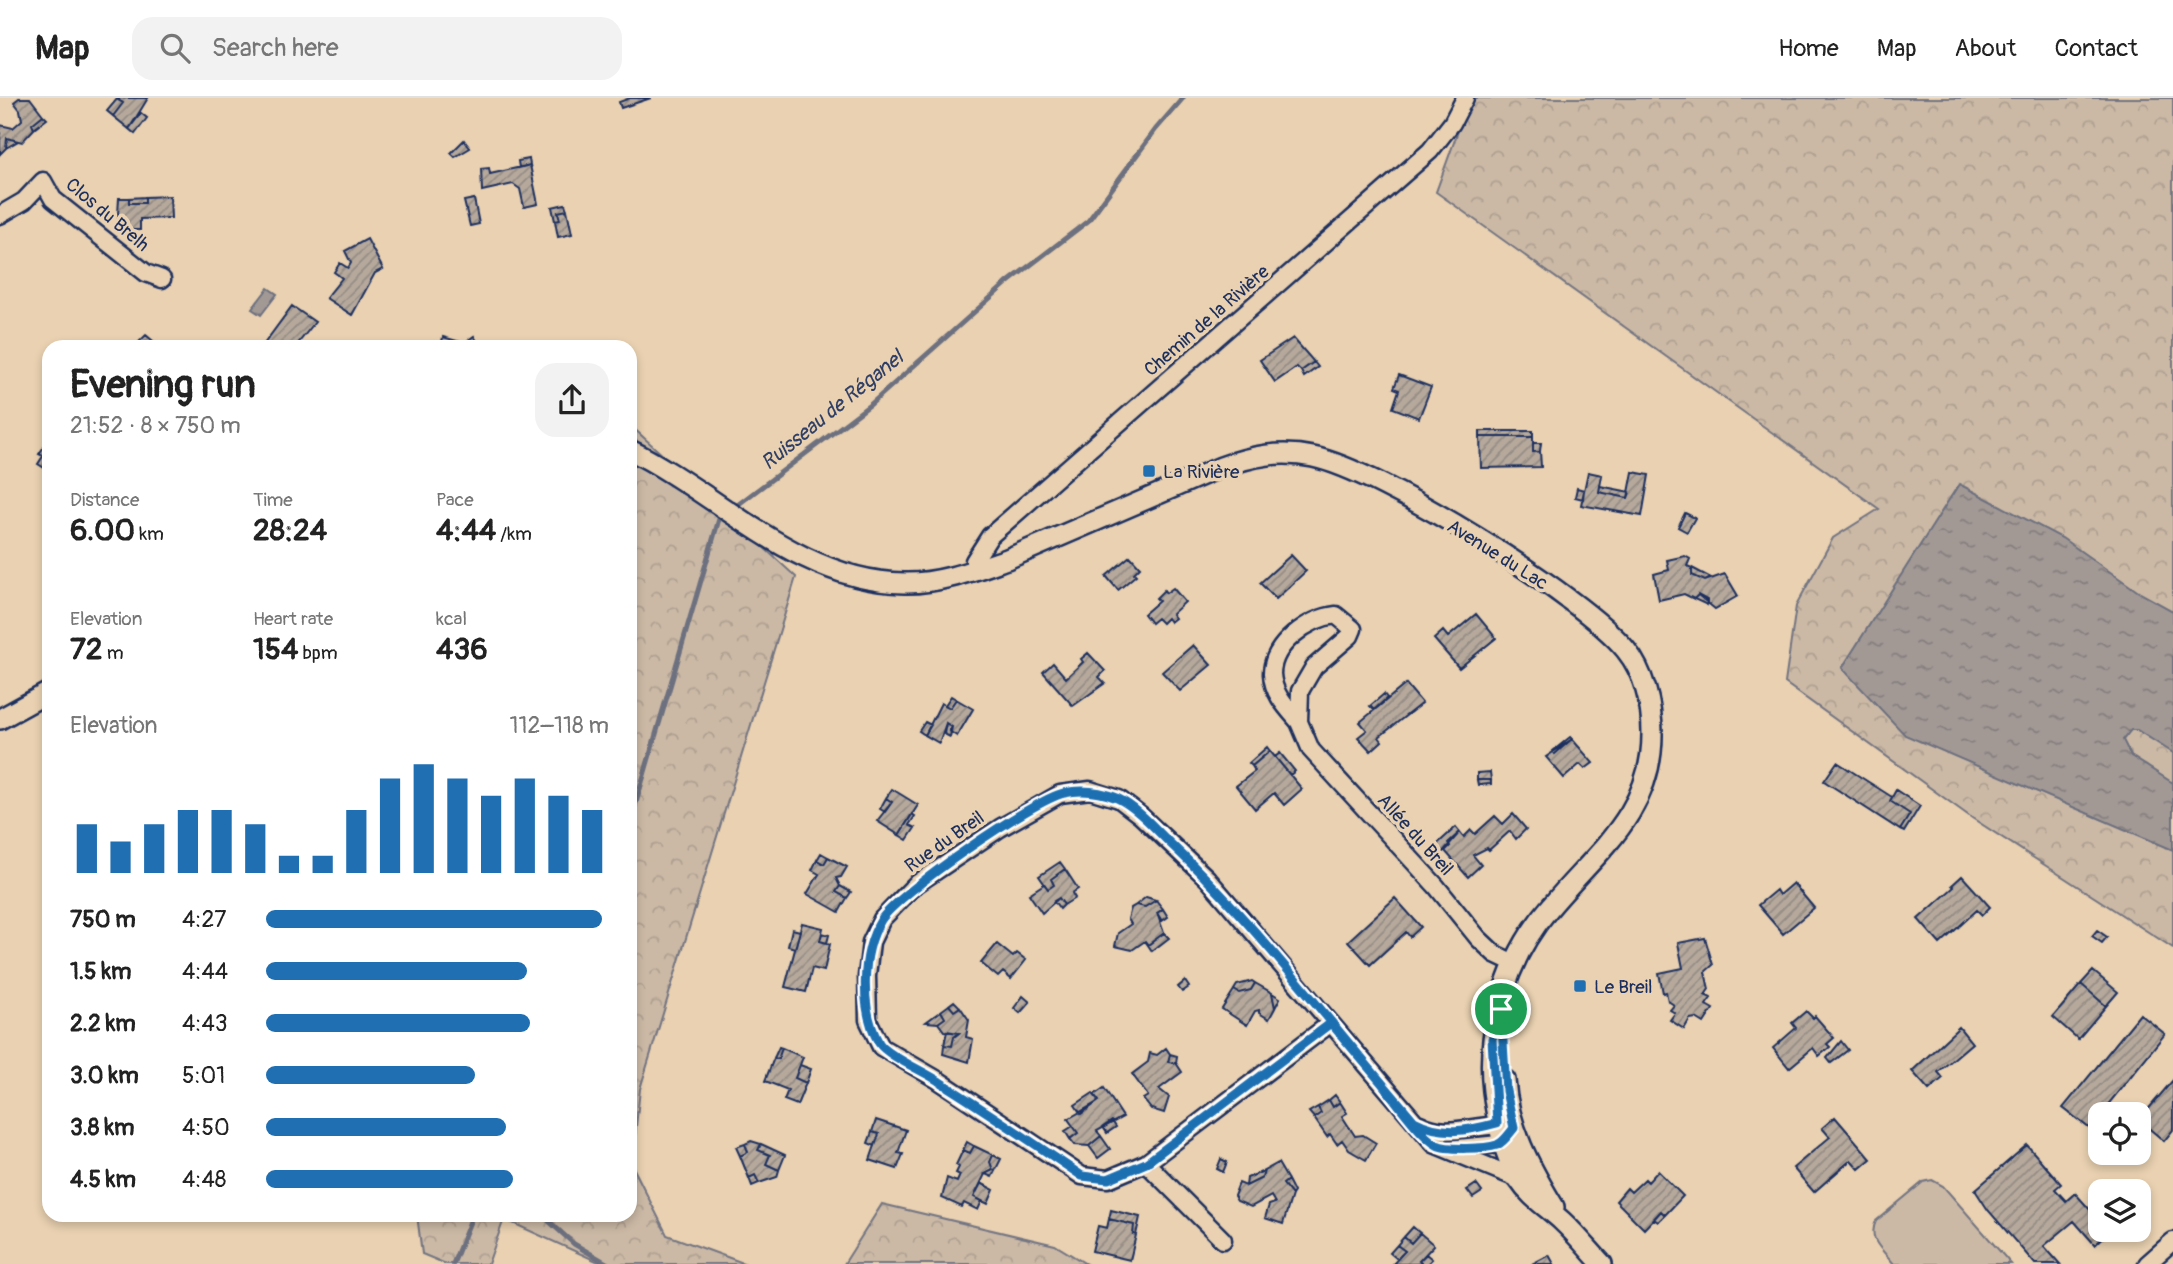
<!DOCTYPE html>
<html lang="en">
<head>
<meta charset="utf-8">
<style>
	body { margin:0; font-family:Pangolin,sans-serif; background:#f2f2f2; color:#222; height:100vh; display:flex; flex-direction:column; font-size:26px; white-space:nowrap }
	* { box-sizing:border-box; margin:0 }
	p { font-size:23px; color:#767676 }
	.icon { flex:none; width:38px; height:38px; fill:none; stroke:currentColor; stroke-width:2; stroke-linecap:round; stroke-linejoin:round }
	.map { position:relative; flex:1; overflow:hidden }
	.drawer { position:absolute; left:42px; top:242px; width:595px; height:882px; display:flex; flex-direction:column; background:#fff; border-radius:21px; box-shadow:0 4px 10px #0003 }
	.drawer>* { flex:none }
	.controls { position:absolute; left:2088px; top:1004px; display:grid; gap:14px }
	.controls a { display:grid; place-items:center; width:63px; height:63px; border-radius:14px; background:#fff; box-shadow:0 4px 10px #0003; font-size:35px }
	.pin { position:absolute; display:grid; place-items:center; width:60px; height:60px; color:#fff; margin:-30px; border:4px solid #fff; border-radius:50%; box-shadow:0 2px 7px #0007 }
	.round { display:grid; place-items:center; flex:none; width:74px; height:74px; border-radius:21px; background:#f2f2f2 }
	.headline { display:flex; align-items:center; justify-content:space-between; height:119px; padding:0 28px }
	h1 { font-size:38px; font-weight:700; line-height:52px }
	.stats { display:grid; grid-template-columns:repeat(3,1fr); gap:10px; height:119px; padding:7px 28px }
	.stats div { display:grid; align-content:center }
	.stats b { font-size:30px; font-weight:700 }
	.stats small { font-size:19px; font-weight:400 }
	.stats p { font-size:19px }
	.chart { height:196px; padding:14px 28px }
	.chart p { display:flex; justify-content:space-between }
	.chart svg { width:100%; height:126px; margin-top:7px; stroke:#1f6fb2; stroke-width:6 }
	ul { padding:0 28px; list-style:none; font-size:23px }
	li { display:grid; grid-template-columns:112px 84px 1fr; align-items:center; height:52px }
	li i { height:18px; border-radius:9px; background:#1f6fb2 }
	header { display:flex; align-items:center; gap:42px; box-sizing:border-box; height:98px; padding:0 35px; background:#fff; border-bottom:2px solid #e0e0e0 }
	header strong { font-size:33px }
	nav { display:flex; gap:38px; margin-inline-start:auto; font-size:24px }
	.search { width:490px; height:63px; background:#f2f2f2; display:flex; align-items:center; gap:18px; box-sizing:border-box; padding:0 24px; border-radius:21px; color:#767676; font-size:26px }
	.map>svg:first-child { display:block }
</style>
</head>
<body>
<header>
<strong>Map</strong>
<div class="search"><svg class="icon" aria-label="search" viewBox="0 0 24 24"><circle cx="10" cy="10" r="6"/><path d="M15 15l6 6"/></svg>Search here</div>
<nav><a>Home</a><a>Map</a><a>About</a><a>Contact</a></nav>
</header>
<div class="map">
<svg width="2173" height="1166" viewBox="0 0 2173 1166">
	<defs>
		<pattern id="forest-crowns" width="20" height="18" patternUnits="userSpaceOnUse" patternTransform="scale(1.75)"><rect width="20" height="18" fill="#cbb9a5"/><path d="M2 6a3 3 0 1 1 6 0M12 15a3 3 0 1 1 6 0" fill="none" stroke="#ae9f90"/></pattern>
		<pattern id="water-ripples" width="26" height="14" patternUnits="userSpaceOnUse" patternTransform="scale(1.75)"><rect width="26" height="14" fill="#a29995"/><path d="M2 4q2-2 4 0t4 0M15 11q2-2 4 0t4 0" fill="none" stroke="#837d7d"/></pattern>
		<pattern id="building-hatch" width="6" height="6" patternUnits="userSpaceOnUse" patternTransform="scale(1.75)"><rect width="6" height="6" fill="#b6a99c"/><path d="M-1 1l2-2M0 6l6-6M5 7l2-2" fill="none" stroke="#938a82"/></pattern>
	</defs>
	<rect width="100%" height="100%" fill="#e9d1b1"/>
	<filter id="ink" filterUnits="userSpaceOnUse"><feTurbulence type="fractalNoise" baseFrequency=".0143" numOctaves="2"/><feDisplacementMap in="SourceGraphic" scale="14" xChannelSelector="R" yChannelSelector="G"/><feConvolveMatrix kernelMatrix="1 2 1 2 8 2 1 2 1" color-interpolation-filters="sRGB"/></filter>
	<g filter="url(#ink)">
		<path fill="url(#forest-crowns)" stroke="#737482" stroke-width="2" d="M1470 0H2173V850L1972 720 1785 585 1796 508 1833 440 1879 411 1436 94Z
			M630 327 796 479 640 991 632 1067 667 1137 746 1166H603L504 1121 488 1166H446L422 1156 417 1117 630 1116Z
			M882 1106 1055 1147 1086 1166H844Z"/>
		<path fill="#cbb9a5" stroke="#737482" stroke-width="2" d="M1932 1082 1943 1088 2011 1166H1894C1883 1152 1867 1142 1876 1123L1923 1084Z"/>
		<path fill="url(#water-ripples)" stroke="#6c6f7f" stroke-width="2" d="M268 190 277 196 261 217 252 211Z
			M1959 386 2062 440 2140 495 2173 513V655L2137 632H2131L2123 642 2131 658 2173 685V752L1905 637 1842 570Z"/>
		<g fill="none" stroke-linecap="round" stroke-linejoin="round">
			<path stroke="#6c6f7f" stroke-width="5" d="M630 725 719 421 871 306 1007 185 1088 123 1156 31 1183 0
				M541 1116 574 1146 608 1166
				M453 1166 473 1116"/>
		</g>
		<path fill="url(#building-hatch)" stroke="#1b2f5e" stroke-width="2" d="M19 0H30L43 17 32 26 34 31 22 44 7 40 6 50 0 56V27L13 30 22 22 20 12 14 4Z
			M120 0H148L129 31 113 18 123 5 118 2Z
			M630 0H651L621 10 619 4Z
			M117 1 123 5 113 18 107 13Z
			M141 15 147 20 135 36 129 31Z
			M43 17 47 21 34 31 32 26Z
			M7 40 18 43 6 50Z
			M464 42 470 50 455 59 451 55Z
			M529 61 530 67 519 70 518 63Z
			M530 67 538 106 524 109 520 91 513 86 482 93 481 71 489 70 490 76Z
			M170 98 171 120 140 121V132H117L119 100H129V105H145V99Z
			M145 99V105H129V100Z
			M474 101 479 126 470 128 464 103Z
			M565 106 567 112 558 114 560 122 555 123 552 109Z
			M567 112 572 136 558 139 555 123 560 122 558 114Z
			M367 141 383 171 375 175 352 217 326 200 342 180 334 174 340 165 348 170 351 165 345 153Z
			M292 208 315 224 296 248H267L264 246Z
			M146 237 159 248H135Z
			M474 238 480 248H441L443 239 464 245Z
			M1293 240 1314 264 1301 273 1297 269 1275 284 1260 262Z
			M1314 264 1318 269 1304 279 1301 273Z
			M1399 277 1431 289 1419 320 1393 310 1399 292 1394 290Z
			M1480 333H1533V339H1480Z
			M1480 339H1533V354L1540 353 1541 369 1481 370Z
			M49 341V349L43 358 39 356Z
			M1533 345H1541L1540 353 1533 354Z
			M49 349V373L38 366Z
			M1588 374 1602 377 1599 394 1628 400 1633 374 1649 377 1642 418 1581 407Z
			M1600 388 1630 394 1628 400 1599 394Z
			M1577 390 1584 392 1583 401 1575 399Z
			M1685 415 1695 420 1687 434 1678 429Z
			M1291 457 1306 473 1276 501 1260 485Z
			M1130 458 1140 469 1134 475 1136 477 1118 492 1106 478Z
			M1685 458 1690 461 1687 468 1692 470V477L1705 483 1725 476 1738 498 1715 511 1698 497 1694 501 1684 496 1659 502 1654 476 1669 472 1667 462Z
			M1692 470 1711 480 1705 483 1692 477Z
			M1173 490 1185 504 1172 516 1175 520 1170 524 1167 520 1162 525 1157 520 1151 525 1144 516 1159 503 1156 500 1164 492 1166 495Z
			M1698 497 1707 502V507L1694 501Z
			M1476 516 1496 540 1459 570 1434 541 1443 533 1448 539Z
			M1193 547 1211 567 1180 593 1162 574Z
			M1088 555 1105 573 1099 579 1105 585 1073 608 1043 574 1053 565 1066 580 1083 564 1081 561Z
			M1406 586 1422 605 1379 639 1382 643 1371 653 1358 639 1367 632 1360 624Z
			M1384 596 1387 600 1374 612 1370 608Z
			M951 598 956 601 950 610 945 607Z
			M956 601 973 611 957 638 949 633 952 629 946 625 939 645 925 637 941 605 950 610Z
			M925 624 931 627 925 637 919 633Z
			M946 625 952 629 950 639 944 636Z
			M1570 639 1572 641 1555 656 1553 653Z
			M1572 641 1593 665 1585 671 1580 666 1564 680 1546 659Z
			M1267 649 1270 653 1252 668 1249 665Z
			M1270 653 1302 691 1284 707 1274 695 1255 711 1236 688 1255 673 1252 668Z
			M1280 655 1295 673 1290 677 1275 659Z
			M1837 664 1892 699 1890 703 1910 716 1900 732 1824 683Z
			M1490 674 1491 682H1477V675Z
			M1477 682H1491V686L1478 687Z
			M892 691 918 707 899 737 877 723 892 704 886 700Z
			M1896 692 1920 708 1904 734 1900 732 1910 716 1890 703Z
			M886 700 892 704 885 714 880 711Z
			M912 716 915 718 909 727 915 730 907 742 899 737Z
			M1513 716 1526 731 1516 741 1510 733 1489 752 1487 750 1473 757 1481 767 1468 779 1445 753 1450 748 1448 745 1460 734 1464 739 1471 732 1475 736 1495 718 1503 726Z
			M1456 729 1460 734 1442 755 1435 748Z
			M821 755 828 759 824 766 817 762Z
			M828 759 847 769 841 779 836 780 840 788 836 794 847 800 839 814 807 796 819 776 812 772 817 762 824 766Z
			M1060 764 1065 771 1051 781 1054 787 1048 791 1039 778Z
			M1065 771 1078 791 1072 795 1075 800 1064 807 1059 800 1042 815 1029 796 1044 786 1048 791 1054 787 1051 781Z
			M1962 778 1990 809 1982 817 1977 812 1940 846 1918 821 1954 789 1952 787Z
			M1793 785 1814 810 1783 836 1758 807 1776 792 1779 797Z
			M840 788 851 794 847 800 836 794Z
			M1146 799 1156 802 1145 809 1136 807Z
			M1059 800 1064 807 1060 811 1054 803Z
			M1395 800 1421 829 1410 839 1406 834 1370 867 1348 843Z
			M1156 802 1163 811 1157 815 1164 835 1148 847 1145 843 1132 852 1115 848 1118 835 1131 826 1128 821 1131 810 1136 807 1145 809Z
			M1163 811 1168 819 1162 823 1157 815Z
			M802 825 823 830 820 843 830 846 824 873 812 870 806 894 785 889Z
			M792 831 800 833 795 850 788 848Z
			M2097 832 2107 839 2102 845 2092 838Z
			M822 835 829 837 827 845 820 843Z
			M1164 835 1169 840 1152 853 1148 847Z
			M1705 840 1713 867 1705 874 1709 891 1705 897 1711 900 1706 907 1713 911 1704 925 1696 920 1690 921 1684 931 1670 922 1675 915 1670 912 1674 907 1668 903 1666 894 1663 895 1659 875 1683 870 1678 845Z
			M997 846 1013 859 1017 855 1026 862 1011 881 1003 874 998 879 981 865Z
			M2093 873 2118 894 2106 908 2081 886Z
			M1185 883 1189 889 1182 894 1178 889Z
			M1252 883 1255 885 1251 892 1239 895 1234 892 1237 887Z
			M1255 885 1272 895 1275 910 1269 921 1259 915V912L1255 913 1247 927 1222 911 1234 892 1239 895 1251 892Z
			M2081 886 2106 908 2078 941 2053 919Z
			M1272 895 1280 900 1275 910Z
			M1023 898 1030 904 1020 915 1014 910Z
			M954 903 960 909 954 913 949 907Z
			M949 907 954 913 960 909 969 922 966 939 973 941 969 964 943 956 944 947 952 948 954 939 959 935 944 933 938 925 945 920 941 913Z
			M941 913 945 920 938 925 926 924Z
			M1806 913 1813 920 1815 918 1834 940 1827 946 1830 949 1819 958 1813 950 1789 970 1773 950 1796 930 1792 925Z
			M2140 916 2165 936 2089 1030 2063 1010Z
			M1959 929 1972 945 1938 974 1943 980 1929 992 1912 973Z
			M947 933 959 935 954 939 952 948 944 947Z
			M1841 943 1848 952 1831 965 1827 960Z
			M779 949 782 950 778 961 774 960Z
			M782 950 803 959 795 980 806 985 797 1007 784 1002 788 992 765 983 774 960 778 961Z
			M1166 950 1170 956 1168 964 1176 965 1182 974 1159 991 1169 999 1164 1015 1151 1011 1143 1001 1148 998 1132 976 1148 964 1150 955 1157 957Z
			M1170 956 1177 958 1176 965 1168 964Z
			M800 967 811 971 806 985 795 980Z
			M2173 982V1032L2164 1043 2139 1022Z
			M1104 990 1123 1019 1097 1033 1101 1038 1089 1048 1075 1047 1070 1041 1078 1035 1068 1021 1099 1003 1094 997Z
			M1093 995 1099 1003 1081 1016 1075 1007Z
			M1335 997 1340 1004 1333 1009 1329 1002Z
			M1329 1002 1333 1009 1340 1004 1347 1015 1342 1018 1355 1038 1363 1037 1376 1045 1366 1062 1349 1052 1342 1042 1337 1046 1330 1036 1327 1039 1314 1020 1321 1015 1318 1009Z
			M1318 1009 1321 1015 1314 1020 1309 1014Z
			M1835 1019 1871 1061 1859 1071 1851 1062 1814 1094 1793 1070 1830 1039 1822 1030Z
			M876 1022 906 1032 898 1055 903 1056 897 1071 870 1062 879 1036 872 1034Z
			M1112 1023 1116 1029 1107 1035 1103 1029Z
			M1073 1028 1078 1035 1070 1041 1065 1033Z
			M872 1034 879 1036 875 1048 868 1045Z
			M1101 1038 1110 1051 1098 1060 1089 1048Z
			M751 1043 761 1046 758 1052 770 1057 766 1066 779 1072 777 1079 759 1085 755 1077 749 1080 740 1058 748 1054 745 1046Z
			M967 1044 974 1048 970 1055 963 1052Z
			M745 1046 748 1054 740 1058 736 1049Z
			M761 1046 785 1057 779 1072 766 1066 770 1057 758 1052Z
			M2027 1047 2061 1086 2055 1091 2066 1103 2075 1095 2100 1123V1132L2110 1133 2095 1147 2074 1123 2044 1148 2060 1166H2035L1988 1112 1975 1092Z
			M974 1048 993 1057 990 1064 993 1072 985 1076 974 1099 982 1103 978 1112 964 1105 962 1109 942 1100 947 1080 957 1084 960 1077 956 1075 959 1069 956 1067 963 1052 970 1055Z
			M993 1057 1001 1061 992 1079 985 1076 993 1072 990 1064Z
			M1221 1061 1227 1064 1223 1074 1217 1071Z
			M1278 1065 1288 1082 1283 1086 1292 1097 1283 1126 1265 1120 1269 1107 1275 1105 1271 1098 1251 1109 1237 1103 1234 1098 1239 1085 1246 1088 1262 1080 1264 1073Z
			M1264 1073 1262 1080 1246 1088 1247 1080Z
			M1658 1073 1683 1098 1665 1117 1661 1113 1644 1131 1616 1103 1627 1090 1631 1094 1645 1081 1648 1084Z
			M755 1077 759 1085 752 1088 749 1080Z
			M1288 1082 1294 1094 1292 1097 1283 1086Z
			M981 1085 994 1092 988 1106 974 1099Z
			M1476 1086 1482 1094 1473 1100 1467 1092Z
			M1111 1112 1140 1119 1136 1137 1133 1136 1134 1127 1109 1121Z
			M1661 1113 1665 1117 1658 1124 1654 1121Z
			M1109 1121 1134 1127 1133 1136 1136 1137 1130 1162 1092 1153 1098 1128 1107 1130Z
			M1413 1129 1420 1135 1411 1145 1404 1139Z
			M1420 1135 1434 1147 1419 1163 1422 1166H1393L1405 1153 1397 1147 1404 1139 1411 1145Z
			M1397 1147 1405 1153 1397 1161 1390 1155Z
			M1426 1156 1432 1161 1427 1166H1422L1419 1163Z
			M1549 1157 1554 1166H1532Z"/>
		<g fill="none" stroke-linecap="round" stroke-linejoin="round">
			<defs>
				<path id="minor" d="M0 117 24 103 43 83 53 101 146 175 162 181
					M975 472 974 463 990 438 1430 53 1452 25 1465 0
					M1299 624C1287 610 1273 596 1272 576 1272 546 1309 520 1336 517L1353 531 1350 538 1314 569 1300 593 1299 624 1311 652 1436 788 1478 840 1495 856 1514 865
					M1331 925 1146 1065 1108 1081 1082 1078 938 982 881 949 868 922 867 878 871 844 882 821 915 787 1000 730 1060 696 1090 692 1119 701 1141 718 1207 780 1434 1046 1519 1081
					M1420 1026C1451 1043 1482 1021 1514 1030L1499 1046 1448 1051
					M1146 1065 1223 1142
					M2147 1166 2173 1143"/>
				<path id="tertiary" d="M630 352C719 396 799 484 904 485 939 486 975 472 1007 461L1221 369C1252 358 1280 352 1313 359 1379 372 1584 499 1626 552 1644 574 1652 607 1652 635 1653 723 1583 763 1537 826 1504 872 1486 936 1493 993 1497 1022 1503 1057 1519 1082 1530 1099 1548 1110 1562 1123 1576 1136 1589 1152 1602 1166
					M0 621 49 594
					M1505 982C1508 1029 1530 1069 1554 1109"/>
			</defs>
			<use href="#minor" stroke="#1b2f5e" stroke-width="21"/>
			<use href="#tertiary" stroke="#1b2f5e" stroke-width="24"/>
			<use href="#minor" stroke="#e9d1b1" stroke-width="16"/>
			<use href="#tertiary" stroke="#e9d1b1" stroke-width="19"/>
		</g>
	</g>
	<g fill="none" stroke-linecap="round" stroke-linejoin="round" filter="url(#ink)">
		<defs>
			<path id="route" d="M1501 911 1492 941 1497 1025C1468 1033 1442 1038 1414 1023L1331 925 1146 1065 1108 1081 1082 1078C1035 1046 988 1014 940 984 926 974 887 958 879 945 860 912 861 855 881 822 898 795 1033 702 1064 695 1083 691 1099 693 1117 700 1138 710 1156 732 1172 747 1249 820 1313 903 1381 984 1394 1000 1420 1038 1437 1047 1446 1052 1486 1051 1497 1047 1504 1044 1509 1036 1514 1030L1506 993 1501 911"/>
		</defs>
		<use href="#route" stroke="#fff" stroke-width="14"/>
		<use href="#route" stroke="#1f6fb2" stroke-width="9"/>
	</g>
	<g fill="#1f6fb2" stroke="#e9d1b1" stroke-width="2.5">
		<rect x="1142" y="366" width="14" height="14" rx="3.5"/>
		<rect x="1573" y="881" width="14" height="14" rx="3.5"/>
	</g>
	<g text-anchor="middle" stroke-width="7" stroke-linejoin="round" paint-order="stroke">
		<g font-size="19" fill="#1b2f5e" stroke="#e9d1b1">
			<text transform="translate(108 116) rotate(40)" y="7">Clos du Brelh</text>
			<text transform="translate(1206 222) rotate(-41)" y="7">Chemin de la Rivière</text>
			<text transform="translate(1498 456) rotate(32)" y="7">Avenue du Lac</text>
			<text transform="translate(1416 736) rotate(48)" y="7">Allée du Breil</text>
			<text transform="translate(944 743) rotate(-35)" y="7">Rue du Breil</text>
		</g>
		<g font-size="19" fill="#1b2f5e" stroke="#e9d1b1" text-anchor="start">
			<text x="1163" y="380">La Rivière</text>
			<text x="1594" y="895">Le Breil</text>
		</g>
		<g font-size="21" font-style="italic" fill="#2f3f66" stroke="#e9d1b1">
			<text transform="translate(832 312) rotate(-39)" y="7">Ruisseau de Réganel</text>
		</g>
	</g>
</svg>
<div class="controls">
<a><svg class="icon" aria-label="locate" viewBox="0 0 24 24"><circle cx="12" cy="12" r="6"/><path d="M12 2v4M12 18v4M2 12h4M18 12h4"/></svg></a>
<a><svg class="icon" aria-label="layers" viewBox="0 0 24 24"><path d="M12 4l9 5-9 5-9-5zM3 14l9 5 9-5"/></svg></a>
</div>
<div class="pin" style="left:1501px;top:911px;background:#1e9e55"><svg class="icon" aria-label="arrive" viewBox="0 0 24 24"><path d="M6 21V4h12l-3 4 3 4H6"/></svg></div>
<section class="drawer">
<div class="headline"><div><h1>Evening run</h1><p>21:52 · 8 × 750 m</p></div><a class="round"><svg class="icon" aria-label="share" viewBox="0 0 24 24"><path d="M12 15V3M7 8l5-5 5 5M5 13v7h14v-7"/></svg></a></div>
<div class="stats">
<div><p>Distance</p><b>6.00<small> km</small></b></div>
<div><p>Time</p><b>28:24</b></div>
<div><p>Pace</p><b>4:44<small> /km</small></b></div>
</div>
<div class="stats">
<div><p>Elevation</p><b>72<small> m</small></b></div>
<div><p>Heart rate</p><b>154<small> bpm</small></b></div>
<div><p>kcal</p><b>436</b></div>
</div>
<div class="chart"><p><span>Elevation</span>112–118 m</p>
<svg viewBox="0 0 160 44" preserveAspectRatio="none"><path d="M5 44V27M15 44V33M25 44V27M35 44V22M45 44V22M55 44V27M65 44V38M75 44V38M85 44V22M95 44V11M105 44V6M115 44V11M125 44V17M135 44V11M145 44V17M155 44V22"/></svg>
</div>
<ul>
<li><b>750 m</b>4:27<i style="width:98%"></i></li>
<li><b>1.5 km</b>4:44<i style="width:76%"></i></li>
<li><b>2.2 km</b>4:43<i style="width:77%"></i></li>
<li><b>3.0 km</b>5:01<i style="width:61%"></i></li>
<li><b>3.8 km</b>4:50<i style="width:70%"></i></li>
<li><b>4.5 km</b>4:48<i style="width:72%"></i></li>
</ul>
</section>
</div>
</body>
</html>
